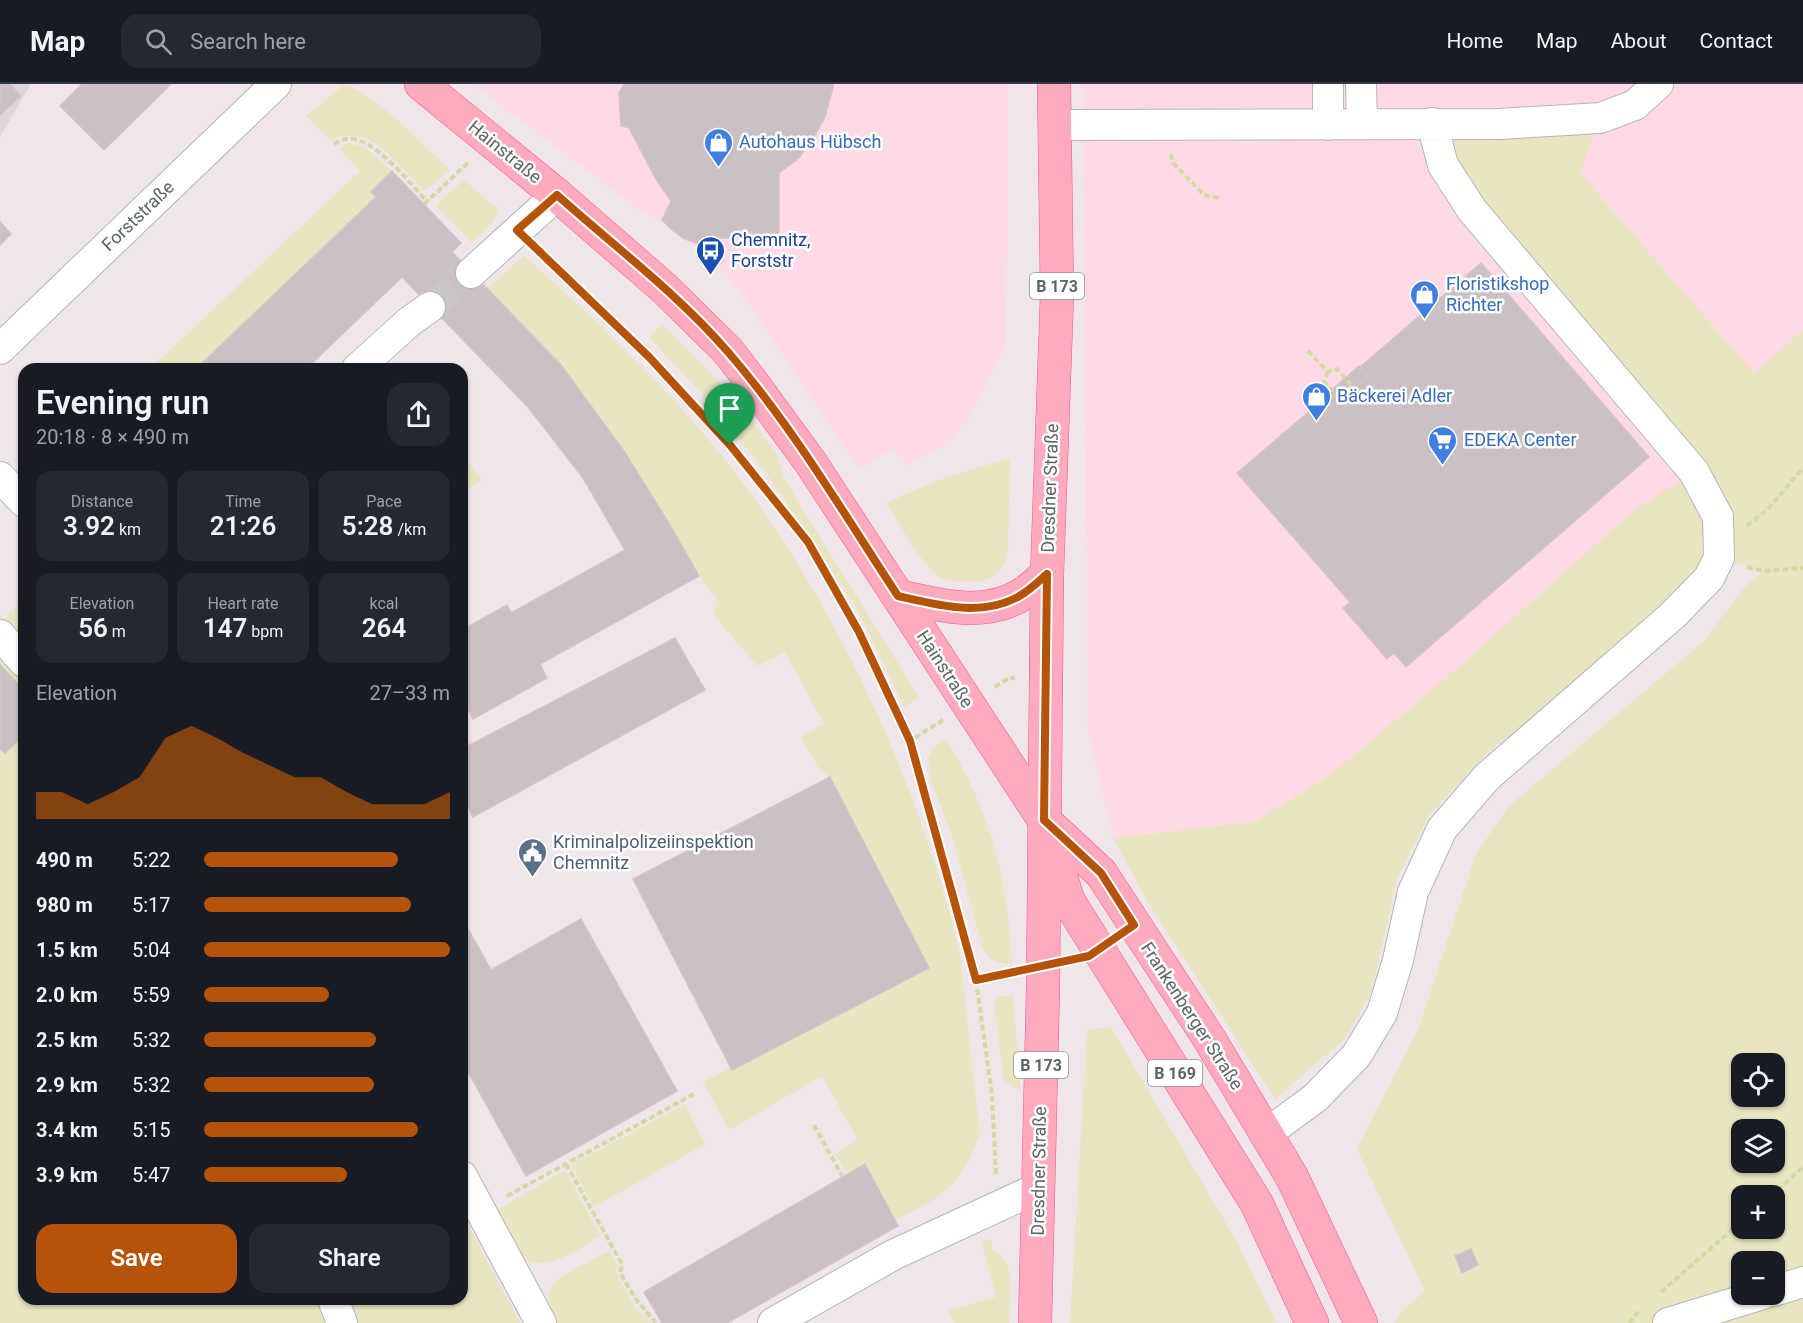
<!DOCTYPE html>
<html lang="en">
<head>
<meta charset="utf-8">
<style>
	body { margin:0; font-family:Roboto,sans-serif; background:#242831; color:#f1f3f6; height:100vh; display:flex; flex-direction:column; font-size:22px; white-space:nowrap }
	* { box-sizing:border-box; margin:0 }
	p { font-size:20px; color:#9ea1a6 }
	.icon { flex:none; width:33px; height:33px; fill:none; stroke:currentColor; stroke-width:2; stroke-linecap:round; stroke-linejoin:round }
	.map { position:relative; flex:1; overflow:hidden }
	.details { position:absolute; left:18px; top:279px; width:450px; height:942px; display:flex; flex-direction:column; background:#171b24; border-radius:18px; box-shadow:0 2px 4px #0004 }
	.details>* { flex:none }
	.fabs { position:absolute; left:1731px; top:969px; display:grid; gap:12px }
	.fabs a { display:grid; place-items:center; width:54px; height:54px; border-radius:12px; background:#171b24; box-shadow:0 2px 4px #0004; font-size:30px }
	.pin { position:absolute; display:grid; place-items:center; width:51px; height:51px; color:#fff; margin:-62px -26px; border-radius:50% 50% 50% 0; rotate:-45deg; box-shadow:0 0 6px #0007 }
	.pin .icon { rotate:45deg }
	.round { display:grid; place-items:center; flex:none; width:63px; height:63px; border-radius:18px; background:#242831 }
	.overview { display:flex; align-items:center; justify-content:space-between; height:102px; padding:0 18px }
	h1 { font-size:33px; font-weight:600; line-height:45px }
	.metrics { display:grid; grid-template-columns:repeat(3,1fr); gap:9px; height:102px; padding:6px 18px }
	.metrics div { display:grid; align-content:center; border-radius:15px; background:#242831; text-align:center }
	.metrics b { font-size:26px; font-weight:600 }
	.metrics small { font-size:16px; font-weight:400 }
	.metrics p { font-size:16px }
	.chart { height:168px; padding:12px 18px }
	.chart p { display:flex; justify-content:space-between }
	.chart svg { width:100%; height:108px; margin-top:6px; fill:#b45309; opacity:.7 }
	.cta { display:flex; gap:12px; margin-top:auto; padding:12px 18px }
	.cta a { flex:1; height:69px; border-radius:18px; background:#b45309; color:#fff; font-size:24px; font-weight:600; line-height:69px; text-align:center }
	.cta a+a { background:#242831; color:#f1f3f6 }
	ul { padding:0 18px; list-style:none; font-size:20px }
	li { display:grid; grid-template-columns:96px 72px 1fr; align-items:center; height:45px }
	li i { height:15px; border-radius:8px; background:#b45309 }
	header { display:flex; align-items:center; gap:36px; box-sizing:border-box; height:84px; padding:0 30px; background:#171b24; border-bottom:2px solid #363941 }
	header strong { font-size:28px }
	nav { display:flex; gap:33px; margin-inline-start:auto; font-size:21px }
	.search { width:420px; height:54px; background:#242831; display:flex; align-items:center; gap:15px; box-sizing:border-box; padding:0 21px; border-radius:18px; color:#9ea1a6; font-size:22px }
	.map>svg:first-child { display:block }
</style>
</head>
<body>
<header>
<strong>Map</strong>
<div class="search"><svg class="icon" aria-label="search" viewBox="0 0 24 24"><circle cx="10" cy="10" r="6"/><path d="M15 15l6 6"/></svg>Search here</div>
<nav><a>Home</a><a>Map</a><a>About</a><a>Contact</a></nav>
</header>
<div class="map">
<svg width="1803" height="1239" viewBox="0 0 1803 1239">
	<rect width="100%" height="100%" fill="#f0e5e8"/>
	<path fill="#ffdae6" d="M473 0H624L619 9 629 44 657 97 671 117 663 136 683 154 712 165 719 154 779 153V89L799 74 814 53 825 33 834 0H1008L1006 259 967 337 947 359 907 381 894 364 860 384 833 347 746 216 711 172 681 154 669 145 661 136 638 125Z
		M1083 0H1803V246L1754 289 1580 89 1600 35 1498 40 1694 388 1335 687 1254 738 1113 754 1088 645Z"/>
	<path fill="#ded7d9" d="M0 0H31L0 53Z"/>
	<path fill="#e8e5c0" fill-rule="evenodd" d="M344 1C372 6 427 65 450 86L424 107C402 84 367 35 331 57L306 32Z
		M1600 34 1580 89 1754 289 1803 246V1239H1395L1399 1230 1425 1207 1357 1065 1418 945 1476 770 1508 723 1704 557 1743 505 1763 486 1719 474 1673 531 1490 666 1430 730 1397 794 1372 905 1346 954 1275 1015 1148 818 1113 754 1254 738 1335 687 1461 581 1633 427 1694 388 1472 126 1432 39ZM1742 980H1774V1012H1742ZM1742 1046H1774V1078H1742ZM1742 1112H1774V1144H1742ZM1742 1178H1774V1210H1742Z
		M348 59 366 64 392 87 371 107 376 113 196 285H150L360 87 339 65Z
		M464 96 499 126 492 139 472 159 436 121Z
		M524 172C589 230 653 289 709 356 826 497 914 684 958 862 963 881 963 903 966 923 970 965 975 1007 980 1050 961 1101 943 1113 895 1136L865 1080 847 1089 835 1070 858 1056 822 992 729 1046 703 998 929 884 830 693 819 685 801 653 824 640 785 568 757 582 713 530 718 516C682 472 657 417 626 369 586 307 537 257 487 205Z
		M662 240 724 303 777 370 783 391 798 418 919 613 904 623 859 528 798 435 760 381 698 305 649 253Z
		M462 371 482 395 462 411Z
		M1010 374 1008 467C1004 484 996 496 978 497 966 497 952 500 941 494 925 486 897 436 886 419L944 394Z
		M24 515V1215H462V1129L520 1239H0V532L4 535Z
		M946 655C991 729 1008 794 1012 880 996 879 990 877 982 863L953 755 931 697 928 674 934 663Z
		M1013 911 1020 1006 1004 997 995 926V916L1001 912Z
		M1111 943 1237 1158 1276 1239H1070L1087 946Z
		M685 1020 705 1060 594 1123 571 1081Z
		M565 1086 600 1152C578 1165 542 1194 517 1170 510 1163 501 1138 496 1127Z
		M981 1155 992 1156V1167C1019 1176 1009 1216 1009 1239H955L948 1227 996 1213Z
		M609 1167 617 1180 615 1188 635 1224 648 1234 651 1239H553C549 1227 545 1209 555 1198 565 1189 596 1174 609 1167Z"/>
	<path fill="#cbc1c5" stroke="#d5c3ca" stroke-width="1.5" d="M0 0H10L21 12 0 31Z
		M82 0H171L104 66 60 22Z
		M624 0H834L825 33 814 53 799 74 779 89V154H719L712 165 683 154 670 144 662 136 671 117 657 97 629 44 621 42 619 9Z
		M392 87 461 159 452 168 561 281 624 367 670 441 699 492 540 580 547 594 473 635 466 621 462 623V546L507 521 511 529 625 466 583 394 528 323 402 193 306 285H196L376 113 371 108Z
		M0 138 11 150 0 161Z
		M1481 179 1649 373 1406 583 1394 569 1387 575 1343 524 1350 518 1237 389 1319 319 1326 328 1368 292 1360 283Z
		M1359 282 1368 292 1326 328 1318 318Z
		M675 554 705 606 473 733 462 710V665Z
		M0 581 24 606V651L5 669 0 665Z
		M830 693 929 884 732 986 633 795Z
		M462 834 491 886 581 835 677 1007 526 1092 462 977Z
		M865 1080 898 1142 727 1239H662L644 1208Z
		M1471 1165 1478 1181 1462 1189 1455 1172Z"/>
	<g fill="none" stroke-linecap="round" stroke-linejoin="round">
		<path stroke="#cbc5c6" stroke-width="30" stroke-dasharray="30 15" stroke-linecap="butt" d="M430 223 471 189"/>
		<defs>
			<path id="minor" d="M1328 0V41
				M1361 0 1362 40
				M1056 41 1498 40 1600 34 1635 21 1658 0
				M471 189 557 111
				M0 265 276 0
				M357 285 409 238 430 223
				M0 393 24 418
				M0 551 24 578
				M1266 1050 1315 1014 1356 972 1382 929 1398 876 1413 808 1442 745 1487 693 1673 531 1709 494 1719 474 1718 433 1694 388 1472 126 1443 81 1432 39
				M462 1092 541 1239
				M1774 1207 1803 1198
				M333 1215 342 1239
				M773 1239 893 1171 1038 1104
				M1668 1239 1763 1210"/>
			<path id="major" d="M421 0 557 111 664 204 728 267 748 293 811 379 1044 736 1101 789 1210 956 1292 1093 1361 1239
				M898 512C937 521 984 534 1021 511 1031 505 1039 497 1047 490
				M1054 770 1068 816 1257 1120 1312 1239
				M1035 1239 1043 904 1047 490 1057 211 1054 0"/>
		</defs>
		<use href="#minor" stroke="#b0b8b4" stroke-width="32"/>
		<use href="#major" stroke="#f85591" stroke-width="34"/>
		<path stroke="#d1dba2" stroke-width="4" stroke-dasharray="6 3" stroke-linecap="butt" d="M334 60C338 58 343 55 347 55 373 51 410 100 427 117
			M1171 70 1173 79 1204 111 1219 114
			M424 120 469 78
			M539 167 649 272 730 361 808 458 859 548 910 657
			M1308 267 1328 288 1337 285 1354 304
			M1328 288 1324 297 1340 316
			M1747 442 1767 426 1803 384
			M1747 483 1763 487 1803 484
			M995 603 1009 594H1015
			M943 636 910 657 976 896 1011 888
			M976 896 992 1011 996 1092
			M814 1041 842 1092
			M566 1080 622 1180 620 1189 638 1218 656 1239
			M507 1112 694 1010
			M1771 1112 1803 1083
			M1661 1208 1742 1137
			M1629 1239 1639 1227"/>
		<use href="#minor" stroke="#fff" stroke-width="30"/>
		<use href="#major" stroke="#ffaabf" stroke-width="33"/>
	</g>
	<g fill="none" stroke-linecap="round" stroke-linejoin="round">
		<defs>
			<path id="route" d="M557 111C614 162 678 210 728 268 793 343 844 430 898 512 937 521 984 534 1021 511 1031 505 1039 497 1047 490L1044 736 1101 789 1134 841 1089 872 976 896 910 657 859 548 808 458 730 361 649 273 517 146Z"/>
		</defs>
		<use href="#route" stroke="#fff" stroke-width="12"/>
		<use href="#route" stroke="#b45309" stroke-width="8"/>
	</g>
	<defs>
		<symbol id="shop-pin" viewBox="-11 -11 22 30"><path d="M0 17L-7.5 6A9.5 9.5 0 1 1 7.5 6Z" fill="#3f7fe0" stroke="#fff"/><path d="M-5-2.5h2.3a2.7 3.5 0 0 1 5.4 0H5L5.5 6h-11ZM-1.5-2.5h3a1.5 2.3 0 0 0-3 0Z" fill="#fff"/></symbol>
		<symbol id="bus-pin" viewBox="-11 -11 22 30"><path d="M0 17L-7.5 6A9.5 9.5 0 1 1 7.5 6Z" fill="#1a4fb4" stroke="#fff"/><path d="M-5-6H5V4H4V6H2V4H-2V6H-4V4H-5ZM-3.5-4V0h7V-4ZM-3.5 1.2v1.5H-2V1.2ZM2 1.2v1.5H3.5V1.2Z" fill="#fff"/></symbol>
		<symbol id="supermarket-pin" viewBox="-11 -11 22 30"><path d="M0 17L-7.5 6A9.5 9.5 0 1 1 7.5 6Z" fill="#3f7fe0" stroke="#fff"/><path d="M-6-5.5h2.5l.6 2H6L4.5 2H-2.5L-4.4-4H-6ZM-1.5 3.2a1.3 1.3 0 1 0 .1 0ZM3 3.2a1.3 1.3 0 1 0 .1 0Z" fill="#fff"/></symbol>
		<symbol id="civic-pin" viewBox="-11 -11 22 30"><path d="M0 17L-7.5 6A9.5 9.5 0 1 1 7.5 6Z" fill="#5c6f8a" stroke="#fff"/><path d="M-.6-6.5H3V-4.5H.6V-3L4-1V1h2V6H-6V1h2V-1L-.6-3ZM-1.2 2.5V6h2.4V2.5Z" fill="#fff"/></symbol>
	</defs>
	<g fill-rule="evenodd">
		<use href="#shop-pin" x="702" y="42" width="33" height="45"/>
		<use href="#bus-pin" x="694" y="150" width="33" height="45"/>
		<use href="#shop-pin" x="1408" y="194" width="33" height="45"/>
		<use href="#shop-pin" x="1300" y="296" width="33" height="45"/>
		<use href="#supermarket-pin" x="1426" y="340" width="33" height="45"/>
		<use href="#civic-pin" x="516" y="752" width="33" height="45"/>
	</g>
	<g text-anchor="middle" stroke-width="5" stroke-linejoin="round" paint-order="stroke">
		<g fill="#fff" stroke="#8d9490" stroke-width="1.5">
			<rect x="1030" y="189" width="54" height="26" rx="4.5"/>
			<rect x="1014" y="968" width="54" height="26" rx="4.5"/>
			<rect x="1148" y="976" width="54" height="26" rx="4.5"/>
		</g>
		<g font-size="16" font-weight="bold" fill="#5c6661">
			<text x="1057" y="208">B 173</text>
			<text x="1041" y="987">B 173</text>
			<text x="1175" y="995">B 169</text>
		</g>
		<g font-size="18" fill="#366cbe" stroke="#fff" text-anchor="start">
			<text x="739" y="64">Autohaus Hübsch</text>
			<text x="1446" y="206">Floristikshop<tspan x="1446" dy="21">Richter</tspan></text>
			<text x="1337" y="318">Bäckerei Adler</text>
			<text x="1464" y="362">EDEKA Center</text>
		</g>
		<g font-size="18" fill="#5c6661" stroke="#fff">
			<text transform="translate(505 68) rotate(39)" y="6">Hainstraße</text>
			<text transform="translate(138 132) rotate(-44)" y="6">Forststraße</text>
			<text transform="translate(1050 404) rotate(-88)" y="6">Dresdner Straße</text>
			<text transform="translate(945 585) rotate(57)" y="6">Hainstraße</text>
			<text transform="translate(1192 932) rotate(57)" y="6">Frankenberger Straße</text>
			<text transform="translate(1039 1087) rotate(-89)" y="6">Dresdner Straße</text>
		</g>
		<g font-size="18" fill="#164399" stroke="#fff" text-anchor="start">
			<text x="731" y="162">Chemnitz,<tspan x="731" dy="21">Forststr</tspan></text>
		</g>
		<g font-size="18" fill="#4e5e75" stroke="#fff" text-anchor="start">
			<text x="553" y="764">Kriminalpolizeiinspektion<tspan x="553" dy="21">Chemnitz</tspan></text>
		</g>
	</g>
</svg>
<div class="fabs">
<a><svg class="icon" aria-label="locate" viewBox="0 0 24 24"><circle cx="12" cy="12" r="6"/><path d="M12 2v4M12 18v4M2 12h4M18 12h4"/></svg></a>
<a><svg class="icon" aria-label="layers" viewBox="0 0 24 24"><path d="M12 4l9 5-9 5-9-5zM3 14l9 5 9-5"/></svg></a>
<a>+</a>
<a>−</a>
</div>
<div class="pin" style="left:730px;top:361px;background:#1e9e55"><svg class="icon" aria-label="arrive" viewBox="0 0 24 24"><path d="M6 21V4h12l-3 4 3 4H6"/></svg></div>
<section class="details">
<div class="overview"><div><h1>Evening run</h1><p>20:18 · 8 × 490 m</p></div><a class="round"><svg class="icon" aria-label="share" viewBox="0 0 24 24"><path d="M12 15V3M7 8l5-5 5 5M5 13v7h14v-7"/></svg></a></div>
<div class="metrics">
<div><p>Distance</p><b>3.92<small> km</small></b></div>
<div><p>Time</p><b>21:26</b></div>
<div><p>Pace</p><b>5:28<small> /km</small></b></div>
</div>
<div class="metrics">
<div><p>Elevation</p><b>56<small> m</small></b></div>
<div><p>Heart rate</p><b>147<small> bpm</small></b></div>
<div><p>kcal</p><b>264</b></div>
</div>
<div class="chart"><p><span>Elevation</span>27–33 m</p>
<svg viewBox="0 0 160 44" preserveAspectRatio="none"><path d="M0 44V33L10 33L20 38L30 33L40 27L50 11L60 6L70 11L80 17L90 22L100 27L110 27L120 33L130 38L140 38L150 38L160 33V44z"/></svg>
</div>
<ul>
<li><b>490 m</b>5:22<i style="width:79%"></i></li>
<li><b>980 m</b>5:17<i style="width:84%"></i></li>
<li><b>1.5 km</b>5:04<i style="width:100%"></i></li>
<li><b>2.0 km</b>5:59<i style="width:51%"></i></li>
<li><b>2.5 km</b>5:32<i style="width:70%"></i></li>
<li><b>2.9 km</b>5:32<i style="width:69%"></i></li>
<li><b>3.4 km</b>5:15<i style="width:87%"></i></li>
<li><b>3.9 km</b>5:47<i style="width:58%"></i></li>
</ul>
<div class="cta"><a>Save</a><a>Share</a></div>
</section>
</div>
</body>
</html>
